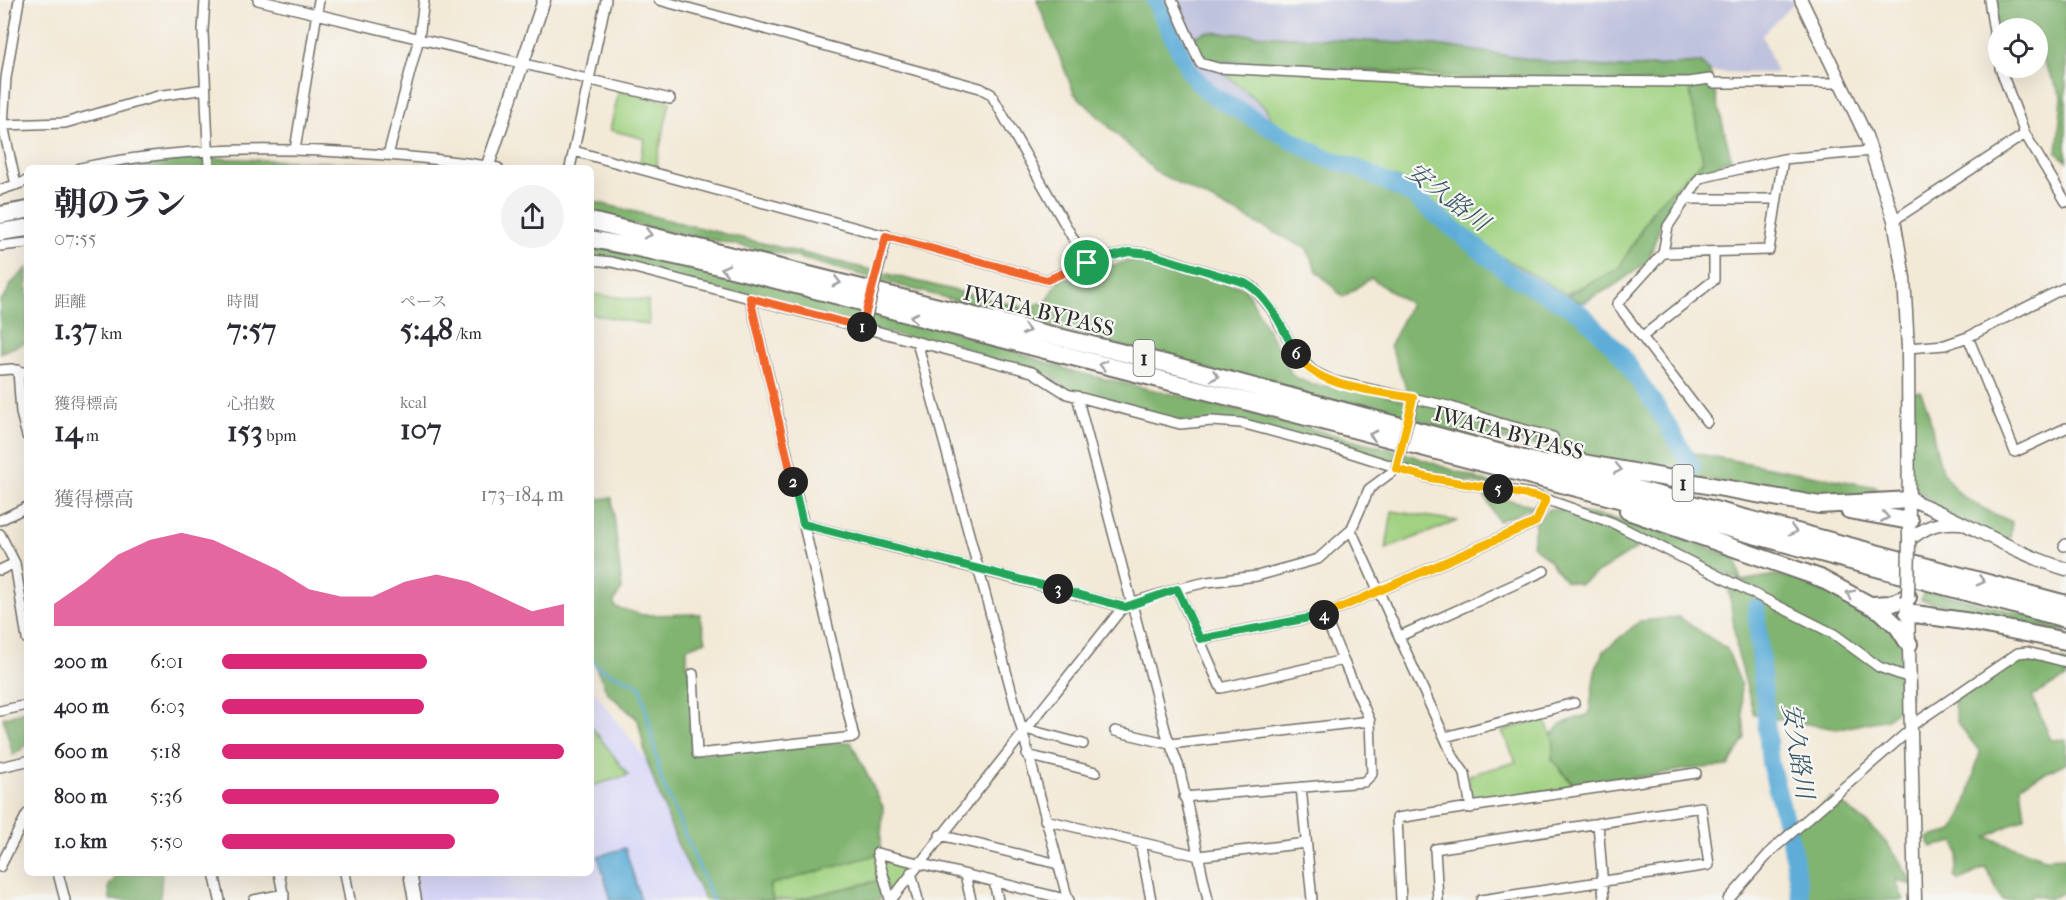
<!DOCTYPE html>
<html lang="ja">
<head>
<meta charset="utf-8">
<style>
	body { margin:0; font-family:"IM FELL French Canon","Noto Serif JP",serif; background:#f2f2f3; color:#2b2b33; height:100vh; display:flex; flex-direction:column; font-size:22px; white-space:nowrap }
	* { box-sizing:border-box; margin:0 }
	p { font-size:20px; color:#7c7c81 }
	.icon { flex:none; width:33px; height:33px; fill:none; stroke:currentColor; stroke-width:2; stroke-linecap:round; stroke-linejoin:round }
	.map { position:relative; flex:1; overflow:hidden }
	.sheet { position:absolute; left:24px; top:165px; width:570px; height:711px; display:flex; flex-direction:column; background:#fff; border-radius:9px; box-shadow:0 6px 24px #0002 }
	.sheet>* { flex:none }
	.fabs { position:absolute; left:1988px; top:18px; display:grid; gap:12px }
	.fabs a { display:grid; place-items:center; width:60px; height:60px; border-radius:50%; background:#fff; box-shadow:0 6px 24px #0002; font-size:30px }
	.pin { position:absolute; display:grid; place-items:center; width:51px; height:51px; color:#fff; margin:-26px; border:3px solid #fff; border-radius:50%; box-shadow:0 2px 6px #0007 }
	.km { position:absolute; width:30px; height:30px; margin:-15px; border-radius:50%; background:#222; color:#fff; font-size:16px; line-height:30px; text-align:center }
	.round { display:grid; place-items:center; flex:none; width:63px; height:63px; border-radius:32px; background:#f2f2f3 }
	.head { display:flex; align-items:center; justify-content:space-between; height:102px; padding:0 30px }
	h1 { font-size:33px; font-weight:800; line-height:45px }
	.figures { display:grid; grid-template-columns:repeat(3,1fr); gap:9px; height:102px; padding:6px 30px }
	.figures div { display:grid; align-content:center }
	.figures b { font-size:30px; font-weight:800 }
	.figures small { font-size:16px; font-weight:400 }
	.figures p { font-size:16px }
	.chart { height:168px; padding:12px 30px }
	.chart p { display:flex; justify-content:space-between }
	.chart svg { width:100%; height:108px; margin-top:6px; fill:#db2777; opacity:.7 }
	ul { padding:0 30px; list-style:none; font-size:20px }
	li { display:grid; grid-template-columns:96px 72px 1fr; align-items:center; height:45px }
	li i { height:15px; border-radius:8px; background:#db2777 }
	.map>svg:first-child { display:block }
</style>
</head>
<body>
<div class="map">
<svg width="2066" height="900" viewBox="0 0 2066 900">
	<rect width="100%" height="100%" fill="#f6f6f2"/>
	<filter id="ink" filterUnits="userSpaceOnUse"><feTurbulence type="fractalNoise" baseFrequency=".0167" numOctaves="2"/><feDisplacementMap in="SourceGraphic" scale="12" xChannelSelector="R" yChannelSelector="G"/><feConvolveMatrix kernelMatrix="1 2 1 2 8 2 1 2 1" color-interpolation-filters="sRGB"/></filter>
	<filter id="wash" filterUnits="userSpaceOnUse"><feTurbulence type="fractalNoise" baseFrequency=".008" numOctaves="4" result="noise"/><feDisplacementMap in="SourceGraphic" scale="24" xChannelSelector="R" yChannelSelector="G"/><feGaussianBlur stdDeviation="1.35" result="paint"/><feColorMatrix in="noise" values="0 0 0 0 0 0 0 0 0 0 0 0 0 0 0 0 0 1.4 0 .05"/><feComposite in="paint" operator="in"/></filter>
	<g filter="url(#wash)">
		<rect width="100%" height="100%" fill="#f3e9d7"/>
		<path fill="#d8d7f8" d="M591 687 647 761 677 843 704 898 696 900H415L410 873H591Z"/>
		<path fill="#bfc2dd" d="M1142 0H1791L1793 4 1762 35 1777 73 1700 72 1727 149 1667 189 1647 246 1572 318 1356 189 1211 98 1148 22Z"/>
		<path fill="#a0d281" stroke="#667e56" stroke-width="1.5" d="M1218 68 1689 82 1703 161 1652 210 1618 270 1565 294 1487 248 1407 182 1323 150 1273 123 1266 108Z
			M619 90 670 102 655 169 639 165 645 139 610 130Z
			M591 294 648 301 649 325 591 314Z
			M1392 511 1457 521 1386 549Z
			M1544 718 1554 741 1552 759 1575 788 1470 804 1469 775 1516 762 1502 731Z
			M591 726 628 775H629L591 786Z
			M877 853 917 864 889 894 884 879 795 900H773L769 885Z"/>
		<path fill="#80b46f" stroke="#56704d" stroke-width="1.5" d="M1037 0H1152L1171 52 1218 99 1303 148 1389 186 1416 204 1444 231 1483 256 1526 293 1570 314 1611 346 1647 396 1678 450 1876 487 1883 495 1856 503 1695 478 1517 442 1467 434 1423 431 1412 405 1407 424 788 255 591 216V201L1026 308 1047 301 1059 280 1139 258 1245 288 1293 376 1312 385 1368 390 1412 403 1390 345 1410 304 1371 278 1343 297 1317 271 1307 249 1156 172 1074 93Z
			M1993 0H2066V161L2057 153 2062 97 2037 50V28H2024L2021 23 1998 28Z
			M1206 32 1436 45 1557 63 1619 68 1701 63 1710 72 1731 158 1701 174 1660 226 1648 262 1612 287 1581 303 1568 295 1619 268 1657 204 1703 161 1688 82 1515 80 1208 60 1189 46 1193 37Z
			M182 157 453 167 458 168H81Z
			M591 240 903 314 1075 372 1223 406 1401 452 1513 491 1384 465 1271 431 1209 422 1166 421 1077 396 1049 374 650 272 591 262Z
			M27 268V342L0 353V300L5 297 10 285Z
			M1920 391C1937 421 1930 464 1956 490 1970 504 1994 513 2012 522L2010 538C1977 541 1933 505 1910 483L1909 394Z
			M1484 495 1537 506 1498 521Z
			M612 498 622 589 614 601 615 607 643 615 700 614 706 641 687 648V664L693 674 697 754 851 742 883 807 880 854 769 885 773 900H705L677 843 647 761 638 720 607 692 591 656V499Z
			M1549 509C1612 513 1677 536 1736 558L1741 581 1775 575 1831 584 1872 605 1909 644 1910 697 1888 719 1837 729 1754 715 1737 650 1728 583 1740 580 1648 541 1580 584 1565 581 1549 560 1532 545 1536 522Z
			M1924 589 2066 625V632L1921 600Z
			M1679 617 1727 649 1740 682 1745 738 1728 766 1689 769 1577 788 1552 759 1554 741 1551 735 1561 724 1589 714 1595 671 1604 651 1640 621Z
			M2027 652 2066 662V678L2032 696 2051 740 2066 739V763L2021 785 2025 817 1987 837 2045 858 2066 857V892L2048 899 2034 895 2027 900H2002L1986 867 1959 881 1954 877 1959 855 1955 842 1931 847 1927 838 1953 831 1965 806 1980 752 1957 722 1953 697Z
			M27 710V745L13 755 3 718Z
			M1831 798C1872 822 1892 844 1914 886L1895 879 1904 900H1804L1807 890 1797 877V828Z
			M119 873H162L160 900H110L109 886Z
			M885 879 880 900H795Z"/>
		<path fill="#5dadd8" stroke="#446c82" stroke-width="1.5" d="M625 848 641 900H611L598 856Z"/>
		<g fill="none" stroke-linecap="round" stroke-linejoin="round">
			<path stroke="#5dadd8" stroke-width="3" d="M591 660C604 676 624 675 641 687L661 779 713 900"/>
			<path stroke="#5dadd8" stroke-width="18" d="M1155 0 1191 74 1211 95 1321 156 1357 168 1412 195 1511 275 1583 315 1620 353 1661 414 1692 467
				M1756 608 1770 763 1792 846 1801 900"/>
		</g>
	</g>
	<g filter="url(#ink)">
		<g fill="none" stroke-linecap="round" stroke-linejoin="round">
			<defs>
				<path id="street" d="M205 0 203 31 209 168
					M258 0 670 99
					M659 0 980 88 991 94 1087 263
					M1172 0 1200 63 1218 68 1449 80 1689 82 1710 79 1713 83H1841
					M1989 0 1998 57
					M2000 68 2025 134 2066 202
					M3 125 65 123 158 96 205 89
					M295 150 319 0
					M574 151 1047 280 1087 263 1129 252 1150 254 1245 283 1253 287 1272 310 1299 358 1313 371 1333 381 1448 406 1499 423 1553 437
					M388 155 419 38 424 0
					M80 168C180 146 283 147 385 155 422 158 461 161 498 168
					M570 168 606 0
					M16 185 3 125 6 78 19 0
					M0 190 27 181
					M1685 199H1777
					M1894 220 2025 134
					M0 246 27 243
					M1663 253 1769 250 1783 159
					M591 260 612 262 1032 372 1067 394 1180 424 1212 421 1241 423 1342 450 1430 478 1531 494 1613 523 1834 634 1879 667 1910 678
					M880 263 887 235
					M1643 336 1714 280V252
					M1968 337 2015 452 2066 428
					M917 342 1068 900
					M1908 348 1945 345 1968 337 2066 287
					M0 370 12 369 27 373
					M18 370 21 413 27 436
					M1077 396 1166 733 1179 767 1208 900
					M1707 422 1617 304 1663 253 1668 226 1700 178 1783 159 1871 151
					M0 520 27 507
					M803 524 1125 607
					M1351 530 1454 758 1465 774 1471 808
					M0 534 15 563 27 639
					M2064 546 2066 544
					M0 570 15 563
					M1177 589 1221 688 1343 660 1324 615
					M1400 636 1544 571
					M1200 639 1324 615 1536 522 1546 499
					M693 674 697 754 854 737 750 298
					M0 711 27 705
					M1911 726 2018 653 2027 652 2066 662
					M1025 729 1083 744
					M1115 731 1170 744 1370 721 1343 660
					M1445 737 1574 703
					M1027 755 1096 772
					M0 767 27 761
					M1301 787 1312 900
					M1184 797 1364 782 1372 774 1370 721
					M1045 820 1199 856 1306 843
					M1598 823 1604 900
					M940 835 1058 864
					M1140 842 1151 900
					M0 867 27 814
					M911 872 918 900
					M58 873 65 900
					M214 873 220 900
					M279 873 284 898
					M345 873 350 900
					M965 875 971 900
					M994 882 998 900
					M890 899 877 853 1069 900
					M254 900 284 894
					M891 900 1120 611 1131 603 1177 589 1207 582 1257 576 1318 559 1351 530 1369 489 1396 469
					M1401 900 1397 818 1696 773
					M1438 900 1435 849 1701 807 1709 865 1481 900
					M1728 900 1773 849 1911 729"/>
				<path id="secondary" d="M1801 0 1866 136 1894 220 1904 278 1908 348 1909 540
					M487 168 544 0
					M1911 500C1964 520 2012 553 2066 569
					M1909 540C1927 526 1937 522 1959 523
					M1908 607 1915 900
					M410 873 415 900"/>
				<path id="highway" d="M0 215 27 210
					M591 221 1180 367 2066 604
					M0 232 27 228
					M591 239C744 267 894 312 1045 350 1386 436 1726 527 2066 619
					M1555 458 1819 505 1911 500
					M1849 510 1910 521
					M1628 511 1820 578 1881 611 1898 627 1909 644
					M1872 605 1890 604 1908 597
					M1908 613 1971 622 2066 641"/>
			</defs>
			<use href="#street" stroke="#716e67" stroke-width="12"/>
			<use href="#secondary" stroke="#716e67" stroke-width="15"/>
			<use href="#highway" stroke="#716e67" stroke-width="20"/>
			<use href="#street" stroke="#fff" stroke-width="9"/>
			<use href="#secondary" stroke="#fff" stroke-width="12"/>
			<use href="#highway" stroke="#fff" stroke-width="16"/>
			<defs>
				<path id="street-bridge" d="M864 328 880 263
					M1396 469 1414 398"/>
				<path id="secondary-bridge" d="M1908 597 1909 540"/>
			</defs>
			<use href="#street-bridge" stroke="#716e67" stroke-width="12" stroke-linecap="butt"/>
			<use href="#secondary-bridge" stroke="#716e67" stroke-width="15" stroke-linecap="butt"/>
			<use href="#street-bridge" stroke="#fff" stroke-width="9"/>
			<use href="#secondary-bridge" stroke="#fff" stroke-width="12"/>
		</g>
		<defs><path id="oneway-chevron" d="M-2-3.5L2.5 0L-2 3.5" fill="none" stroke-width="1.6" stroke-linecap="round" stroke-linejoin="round" transform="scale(1.5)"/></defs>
		<g stroke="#a0a0a0">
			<use href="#oneway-chevron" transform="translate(648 234) rotate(14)"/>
			<use href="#oneway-chevron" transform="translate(725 269) rotate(-167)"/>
			<use href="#oneway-chevron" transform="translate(837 282) rotate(14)"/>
			<use href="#oneway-chevron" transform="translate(914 317) rotate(-166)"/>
			<use href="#oneway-chevron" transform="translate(1026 330) rotate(14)"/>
			<use href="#oneway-chevron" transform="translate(1103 365) rotate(-166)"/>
			<use href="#oneway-chevron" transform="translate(1215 376) rotate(15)"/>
			<use href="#oneway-chevron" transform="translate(1373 435) rotate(-165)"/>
			<use href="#oneway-chevron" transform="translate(1618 469) rotate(11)"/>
			<use href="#oneway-chevron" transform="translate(1885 517) rotate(10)"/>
			<use href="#oneway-chevron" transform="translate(1793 531) rotate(15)"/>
			<use href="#oneway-chevron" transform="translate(1981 581) rotate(15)"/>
			<use href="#oneway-chevron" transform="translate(1850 594) rotate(-153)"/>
		</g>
	</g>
	<g fill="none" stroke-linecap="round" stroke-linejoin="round" filter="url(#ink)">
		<defs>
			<path id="split-1" d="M862 327 886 236 1047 280 1087 263"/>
			<path id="split-2" d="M793 482 750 298 862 327"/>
			<path id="split-3" d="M793 482 803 524 1058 589"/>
			<path id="split-4" d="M1058 589 1125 607 1177 589 1200 639 1324 615"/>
			<path id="split-5" d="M1324 615 1536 522 1546 499 1498 489"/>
			<path id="split-6" d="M1296 354C1315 388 1379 391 1413 398L1396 469 1430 478 1498 489"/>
			<path id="split-7" d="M1087 263 1129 252 1150 254 1245 283C1270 296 1283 330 1296 354"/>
		</defs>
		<use href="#split-1" stroke="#fff" stroke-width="12"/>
		<use href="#split-2" stroke="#fff" stroke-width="12"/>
		<use href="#split-3" stroke="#fff" stroke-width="12"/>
		<use href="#split-4" stroke="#fff" stroke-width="12"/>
		<use href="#split-5" stroke="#fff" stroke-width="12"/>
		<use href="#split-6" stroke="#fff" stroke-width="12"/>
		<use href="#split-7" stroke="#fff" stroke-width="12"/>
		<use href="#split-1" stroke="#f0652b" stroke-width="8"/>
		<use href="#split-2" stroke="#f0652b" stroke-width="8"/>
		<use href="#split-3" stroke="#22a559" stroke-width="8"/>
		<use href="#split-4" stroke="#22a559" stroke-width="8"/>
		<use href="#split-5" stroke="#f5b400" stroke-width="8"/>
		<use href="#split-6" stroke="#f5b400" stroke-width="8"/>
		<use href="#split-7" stroke="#22a559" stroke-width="8"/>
	</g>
	<g text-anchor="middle" stroke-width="4.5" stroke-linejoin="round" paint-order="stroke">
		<g fill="#f6f6f2" stroke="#686867" stroke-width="1.5">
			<rect x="1133.5" y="340" width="21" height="36" rx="4.5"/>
			<rect x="1672.5" y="465" width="21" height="36" rx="4.5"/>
		</g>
		<g font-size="21" font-weight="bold" fill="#2b2b2b">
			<text x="1144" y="365">1</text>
			<text x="1683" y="490">1</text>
		</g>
		<g font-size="22" fill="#2b2b2b" stroke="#f6f6f2">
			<text transform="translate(1039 310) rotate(14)" y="8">IWATA BYPASS</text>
			<text transform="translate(1509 432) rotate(15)" y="8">IWATA BYPASS</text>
		</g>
		<g font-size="24" font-style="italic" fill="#3c5868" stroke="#f6f6f2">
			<text transform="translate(1448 197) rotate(37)" y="8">安久路川</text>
			<text transform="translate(1798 751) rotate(81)" y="8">安久路川</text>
		</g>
	</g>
</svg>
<div class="fabs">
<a><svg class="icon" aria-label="locate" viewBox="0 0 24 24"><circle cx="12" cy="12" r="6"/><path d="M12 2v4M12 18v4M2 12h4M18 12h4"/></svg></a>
</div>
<div class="pin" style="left:1087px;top:263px;background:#1e9e55"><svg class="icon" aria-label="arrive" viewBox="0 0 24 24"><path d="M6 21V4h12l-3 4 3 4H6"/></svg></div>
<b class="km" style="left:862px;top:327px">1</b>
<b class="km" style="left:793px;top:482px">2</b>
<b class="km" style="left:1058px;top:589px">3</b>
<b class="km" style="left:1324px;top:615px">4</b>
<b class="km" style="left:1498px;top:489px">5</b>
<b class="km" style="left:1296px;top:354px">6</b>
<section class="sheet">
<div class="head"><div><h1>朝のラン</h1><p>07:55</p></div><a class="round"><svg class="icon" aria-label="share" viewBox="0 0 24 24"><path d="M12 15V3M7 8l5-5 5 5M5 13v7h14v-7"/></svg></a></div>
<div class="figures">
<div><p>距離</p><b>1.37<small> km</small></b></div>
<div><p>時間</p><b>7:57</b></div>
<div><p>ペース</p><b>5:48<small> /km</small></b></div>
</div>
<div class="figures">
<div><p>獲得標高</p><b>14<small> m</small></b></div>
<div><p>心拍数</p><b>153<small> bpm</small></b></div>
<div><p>kcal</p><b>107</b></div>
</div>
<div class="chart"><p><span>獲得標高</span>173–184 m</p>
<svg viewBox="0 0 160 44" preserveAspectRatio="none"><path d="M0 44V35L10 26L20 15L30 9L40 6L50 9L60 15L70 21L80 29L90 32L100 32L110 26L120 23L130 26L140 32L150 38L160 35V44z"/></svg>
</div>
<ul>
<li><b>200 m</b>6:01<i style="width:60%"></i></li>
<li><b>400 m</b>6:03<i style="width:59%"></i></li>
<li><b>600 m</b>5:18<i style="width:100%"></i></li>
<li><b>800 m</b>5:36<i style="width:81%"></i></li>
<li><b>1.0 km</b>5:50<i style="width:68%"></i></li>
</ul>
</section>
</div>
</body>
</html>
